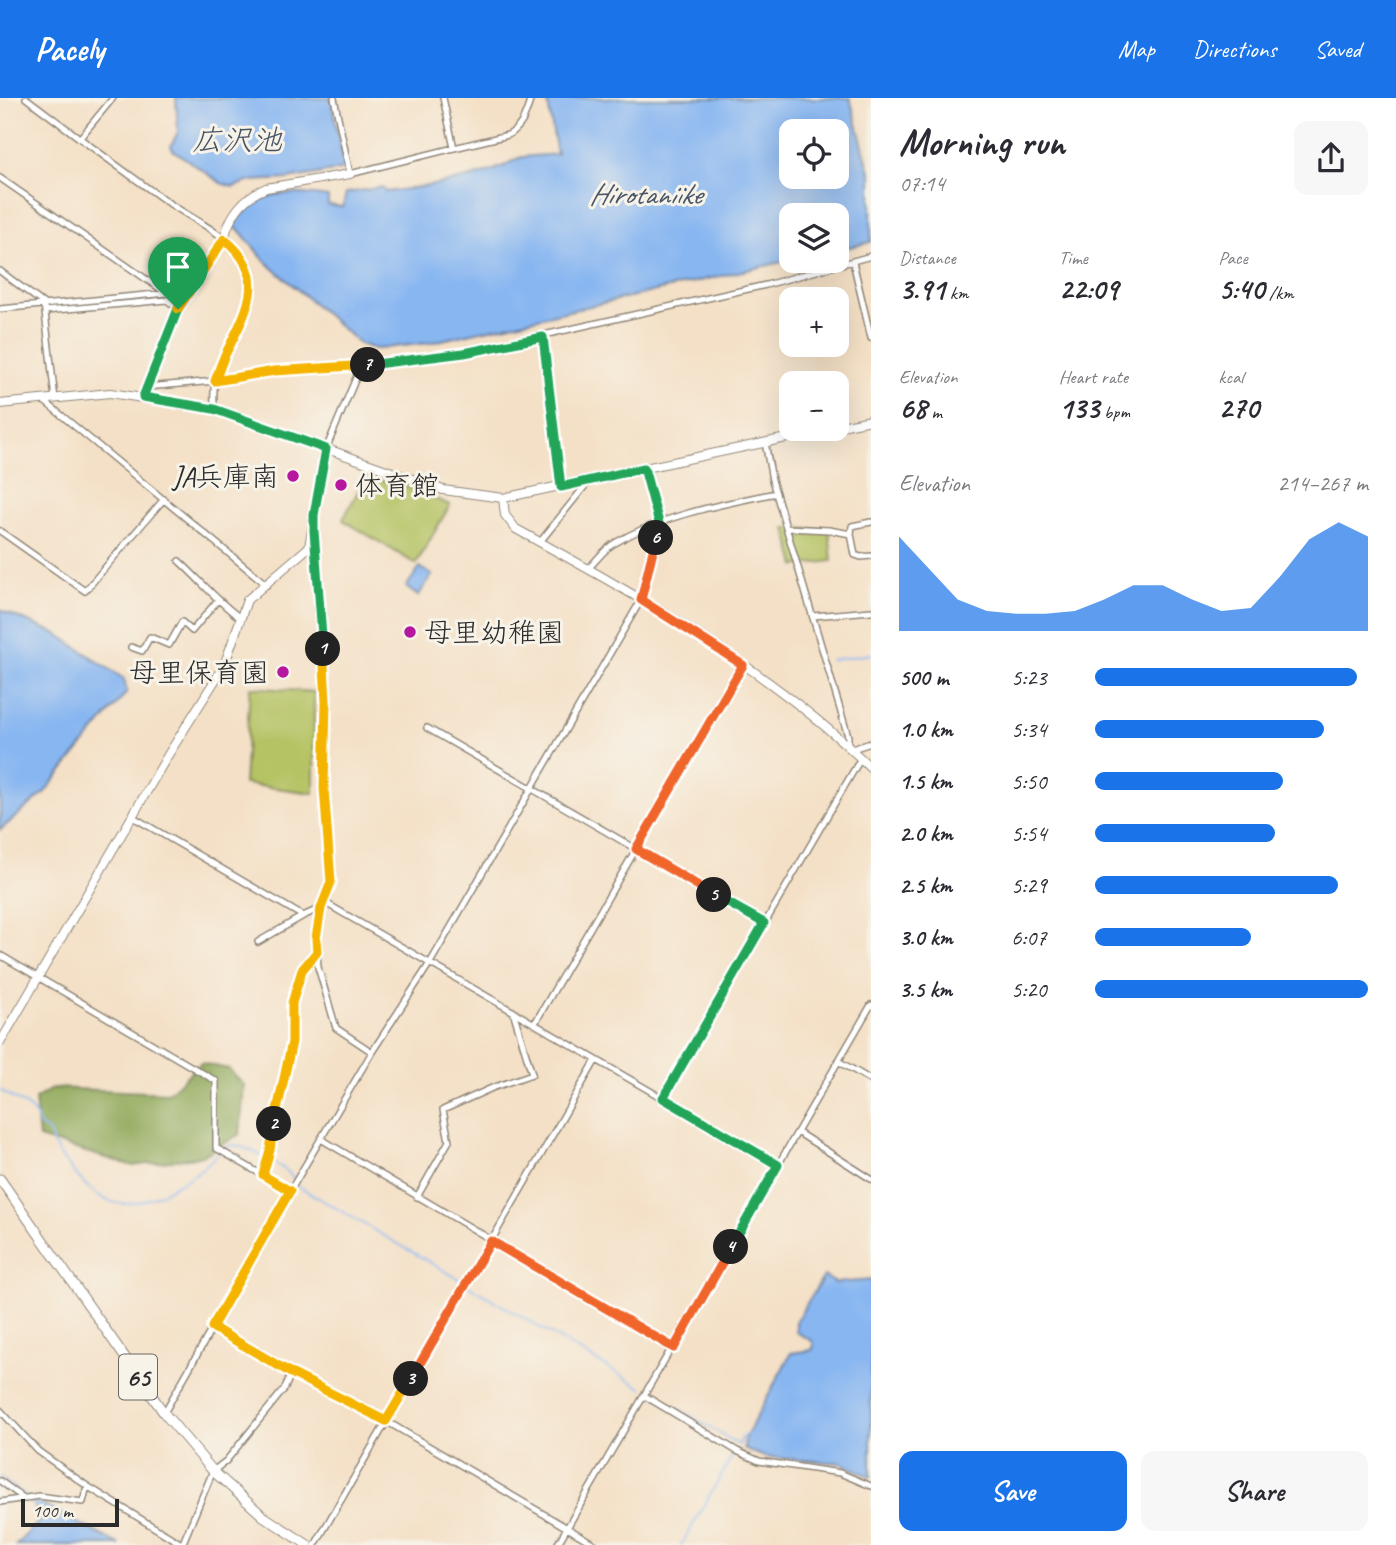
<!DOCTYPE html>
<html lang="en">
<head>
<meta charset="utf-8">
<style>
	body { margin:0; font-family:Caveat,"Klee One",sans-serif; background:#f7f7f7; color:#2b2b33; height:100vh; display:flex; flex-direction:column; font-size:26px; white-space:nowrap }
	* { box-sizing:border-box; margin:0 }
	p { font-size:23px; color:#7c7c81 }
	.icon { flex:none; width:38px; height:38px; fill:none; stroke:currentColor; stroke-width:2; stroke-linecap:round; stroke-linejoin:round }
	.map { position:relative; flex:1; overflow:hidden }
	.drawer { display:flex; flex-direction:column; background:#fff; width:525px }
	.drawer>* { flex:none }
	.tools { position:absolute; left:779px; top:21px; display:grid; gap:14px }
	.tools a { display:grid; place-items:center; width:70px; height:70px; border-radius:14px; background:#fff; box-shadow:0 7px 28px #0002; font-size:35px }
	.scale { position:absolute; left:21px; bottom:18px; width:98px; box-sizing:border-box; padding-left:7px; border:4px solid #2b2b2b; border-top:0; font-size:19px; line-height:24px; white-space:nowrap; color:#2b2b2b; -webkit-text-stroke:5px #f7f3e8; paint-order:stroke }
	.pin { position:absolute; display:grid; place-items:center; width:60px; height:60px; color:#fff; margin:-72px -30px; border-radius:50% 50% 50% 0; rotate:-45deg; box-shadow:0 0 7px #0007 }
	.pin .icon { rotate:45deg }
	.km { position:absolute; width:35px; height:35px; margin:-18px; border-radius:50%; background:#222; color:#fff; font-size:19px; line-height:35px; text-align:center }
	.round { display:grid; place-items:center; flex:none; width:74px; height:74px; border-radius:14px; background:#f7f7f7 }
	.head { display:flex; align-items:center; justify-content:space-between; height:119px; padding:0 28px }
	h1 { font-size:38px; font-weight:800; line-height:52px }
	.figures { display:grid; grid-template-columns:repeat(3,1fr); gap:10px; height:119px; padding:7px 28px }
	.figures div { display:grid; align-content:center }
	.figures b { font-size:30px; font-weight:800 }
	.figures small { font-size:19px; font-weight:400 }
	.figures p { font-size:19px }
	.chart { height:196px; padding:14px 28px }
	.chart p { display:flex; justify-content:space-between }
	.chart svg { width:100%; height:126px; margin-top:7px; fill:#1a73e8; opacity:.7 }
	.action { display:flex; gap:14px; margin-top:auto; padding:14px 28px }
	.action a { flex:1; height:80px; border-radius:14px; background:#1a73e8; color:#fff; font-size:28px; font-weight:800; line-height:80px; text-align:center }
	.action a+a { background:#f7f7f7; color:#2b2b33 }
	ul { padding:0 28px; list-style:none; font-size:23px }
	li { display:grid; grid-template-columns:112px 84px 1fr; align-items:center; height:52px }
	li i { height:18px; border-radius:9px; background:#1a73e8 }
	header { display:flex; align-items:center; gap:42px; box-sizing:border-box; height:98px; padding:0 35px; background:#1a73e8; color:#fff }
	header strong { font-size:33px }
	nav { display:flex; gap:38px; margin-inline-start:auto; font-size:24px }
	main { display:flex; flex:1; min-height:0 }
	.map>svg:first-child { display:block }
</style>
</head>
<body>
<header>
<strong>Pacely</strong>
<nav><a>Map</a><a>Directions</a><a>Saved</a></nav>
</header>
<main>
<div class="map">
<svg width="871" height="1447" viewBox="0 0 871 1447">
	<rect width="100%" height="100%" fill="#f7f3e8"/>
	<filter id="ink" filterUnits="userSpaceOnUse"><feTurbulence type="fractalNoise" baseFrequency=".0143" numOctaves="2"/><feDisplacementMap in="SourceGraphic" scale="14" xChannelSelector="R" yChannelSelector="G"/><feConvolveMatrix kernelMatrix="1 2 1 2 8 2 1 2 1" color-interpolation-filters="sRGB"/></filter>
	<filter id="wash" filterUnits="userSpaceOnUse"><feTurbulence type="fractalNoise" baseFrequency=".00686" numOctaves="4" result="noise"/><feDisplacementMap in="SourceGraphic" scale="28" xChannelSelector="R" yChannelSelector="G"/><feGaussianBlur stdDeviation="1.57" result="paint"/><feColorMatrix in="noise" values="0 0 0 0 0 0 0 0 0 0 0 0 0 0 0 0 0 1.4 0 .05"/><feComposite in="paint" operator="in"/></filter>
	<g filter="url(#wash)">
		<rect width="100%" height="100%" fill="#f4e0c6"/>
		<path fill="#b6c365" stroke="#707748" stroke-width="2" d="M367 376 385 384 387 380 450 407 416 466 343 422Z
			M786 430 829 432 832 463 796 468Z
			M250 589 314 594V695L244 686Z"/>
		<path fill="#90a95a" stroke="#5e6a42" stroke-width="2" d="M201 965 228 971 244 987 240 1036 202 1058 133 1068 39 1040 35 1001 53 990 168 995Z"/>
		<path fill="#87b6f1" stroke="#59708e" stroke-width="2" fill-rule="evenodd" d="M176 0H331L345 71 288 81 251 83 233 89 221 85 173 52 171 48 178 34Z
			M547 0H850L871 78V144L837 152 836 117H791V162L429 245 375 251 360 246 265 163 240 133 234 129C257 90 288 93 328 99V107L343 109 346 95 382 89 386 94C422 89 471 83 504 68 509 66 514 62 519 60 524 58 548 57 557 56ZM791 33H836V79H791Z
			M420 469 432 477 418 498 406 489Z
			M0 512 57 536 124 581 127 594 44 695 0 732Z
			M824 1178 836 1185 871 1182V1379L841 1365 765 1359 744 1351 745 1340 791 1255 812 1252 814 1247 812 1243 796 1234V1223Z
			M34 1402 120 1447H16L42 1420 31 1404Z"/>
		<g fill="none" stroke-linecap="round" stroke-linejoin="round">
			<path stroke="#87b6f1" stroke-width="2" d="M831 562 871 556
				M0 992C13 1001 38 1010 39 1027 42 1030 45 1031 48 1033 51 1037 52 1044 54 1048 59 1056 65 1064 70 1070 103 1109 124 1117 169 1091 181 1084 195 1078 205 1068 214 1060 220 1053 230 1047 244 1046 288 1070 295 1082
				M296 1087 464 1184
				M468 1187 642 1290
				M653 1296 739 1347 742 1340 747 1336
				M0 1379 26 1398
				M681 1447 735 1354"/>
		</g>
	</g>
	<g filter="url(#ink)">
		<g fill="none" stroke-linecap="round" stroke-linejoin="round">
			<defs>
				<path id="street" d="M26 0C71 34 117 68 163 101 185 117 218 132 237 152 246 161 250 174 251 186 253 224 220 249 215 284 213 293 214 302 214 311
					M334 0 350 76 454 50
					M443 0 454 50 508 37C523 29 526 15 531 0
					M80 40 113 0
					M0 80 182 206
					M853 164 871 240
					M0 173 44 206 55 301
					M0 211 167 195
					M45 213 167 202 178 211
					M543 239 561 389
					M146 289 215 283 274 273 403 264 464 255 766 187 871 158
					M43 302 267 487
					M765 344 772 382 848 638V647
					M326 351 361 268
					M786 430 829 432 851 436 855 457 861 459 871 458
					M0 433 85 493 164 401
					M314 436 326 603 324 670 331 784 321 810 316 840 318 869 336 930 372 954
					M851 436 852 428 871 424
					M540 444 589 383
					M179 463C200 482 217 503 239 519
					M588 471C596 463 605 450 615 445 663 417 723 406 776 395
					M813 518 871 513
					M131 549 142 553 150 539 169 547 182 524 192 533 217 503
					M427 630 764 825
					M852 651 871 645
					M133 719 303 818 321 810
					M324 801 329 807 381 837 778 1067
					M258 844 303 818
					M0 857 216 983V1050L290 1093
					M535 925 743 567
					M838 963 871 982
					M663 1000 861 660
					M797 1034 871 1081
					M321 1041 674 1250
					M263 1077 270 1052V1043L292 944V905L301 871 317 854
					M417 1099 449 1043 443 1012 492 990 532 976 513 913
					M212 1229 291 1275 386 1323 596 1447
					M645 1298 737 1353 759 1363 840 1375 871 1388
					M0 1312 38 1353 87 1388 183 1447
					M164 1315 290 1093 372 954 430 865 641 502 659 425 644 370
					M0 1383 25 1401
					M0 1404 39 1398 83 1404 87 1388
					M182 1447 213 1373 226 1363 285 1290 291 1275
					M315 1447 596 962
					M557 1447 871 907"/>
				<path id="secondary" d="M143 299 178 211 224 141C230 117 242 100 266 90L350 76
					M0 306 110 295 214 311 443 392 503 400 829 331
					M836 329 871 322
					M503 400 505 417 516 431C640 499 770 571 871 670
					M0 945 168 657 224 568 247 502 309 449 326 351"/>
				<path id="primary" d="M0 1081 164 1315 213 1373 263 1418 308 1447"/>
			</defs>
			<use href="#street" stroke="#908678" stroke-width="8"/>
			<use href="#secondary" stroke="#908678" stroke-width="10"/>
			<use href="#primary" stroke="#908678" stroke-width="11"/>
			<use href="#street" stroke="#fff" stroke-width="5"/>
			<use href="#secondary" stroke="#fff" stroke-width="8"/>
			<use href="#primary" stroke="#fff" stroke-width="9"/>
		</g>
	</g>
	<g fill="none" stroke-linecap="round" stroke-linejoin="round" filter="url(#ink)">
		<defs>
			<path id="split-1" d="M178 211 143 299 214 311 326 351 314 417V433L323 551"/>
			<path id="split-2" d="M274 1026 292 944V905L302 872 317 854 316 840 321 810 331 784 324 690 326 603 323 551"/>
			<path id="split-3" d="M274 1026 270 1052 263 1077 290 1093 212 1229 291 1275 386 1323 411 1281"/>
			<path id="split-4" d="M411 1281 491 1143 674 1250 731 1149"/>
			<path id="split-5" d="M714 797 764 825 663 1000 778 1067 731 1149"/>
			<path id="split-6" d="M656 440 641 502 743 567 636 751 714 797"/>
			<path id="split-7" d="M368 267 464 255 543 239 561 389 644 370 659 425 656 440"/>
			<path id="split-8" d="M178 211 224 141C269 176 248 211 227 253 222 262 219 273 215 283L274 273 368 267"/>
		</defs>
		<use href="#split-1" stroke="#fff" stroke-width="14"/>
		<use href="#split-2" stroke="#fff" stroke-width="14"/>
		<use href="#split-3" stroke="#fff" stroke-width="14"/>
		<use href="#split-4" stroke="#fff" stroke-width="14"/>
		<use href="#split-5" stroke="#fff" stroke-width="14"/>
		<use href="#split-6" stroke="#fff" stroke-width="14"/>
		<use href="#split-7" stroke="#fff" stroke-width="14"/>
		<use href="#split-8" stroke="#fff" stroke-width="14"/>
		<use href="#split-1" stroke="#22a559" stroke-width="9"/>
		<use href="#split-2" stroke="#f5b400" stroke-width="9"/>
		<use href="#split-3" stroke="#f5b400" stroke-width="9"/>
		<use href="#split-4" stroke="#f0652b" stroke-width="9"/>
		<use href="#split-5" stroke="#22a559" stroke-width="9"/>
		<use href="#split-6" stroke="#f0652b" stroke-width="9"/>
		<use href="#split-7" stroke="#22a559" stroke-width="9"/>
		<use href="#split-8" stroke="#f5b400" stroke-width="9"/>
	</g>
	<g fill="#b5179e" stroke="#f7f3e8" stroke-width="2.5">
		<circle cx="293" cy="378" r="7"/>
		<circle cx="341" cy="387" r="7"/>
		<circle cx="410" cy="534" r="7"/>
		<circle cx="283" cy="574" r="7"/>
	</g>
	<g text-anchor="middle" stroke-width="6" stroke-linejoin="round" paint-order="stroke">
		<rect fill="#f7f3e8" stroke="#686764" stroke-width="2" x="119" y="1256.5" width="38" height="45" rx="5"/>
		<g font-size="26" font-weight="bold" fill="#2b2b2b">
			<text x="138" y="1288">65</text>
		</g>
		<g font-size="28" fill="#2b2b2b" stroke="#f7f3e8" text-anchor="end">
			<text x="279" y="388">JA兵庫南</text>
			<text x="355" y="397" text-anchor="start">体育館</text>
			<text x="424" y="544" text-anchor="start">母里幼稚園</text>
			<text x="269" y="584">母里保育園</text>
		</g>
		<g font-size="30" font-style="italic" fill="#475566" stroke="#f7f3e8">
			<text x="237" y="52">広沢池</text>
			<text x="645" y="106">Hirotaniike</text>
		</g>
	</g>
</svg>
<div class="tools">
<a><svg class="icon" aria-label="locate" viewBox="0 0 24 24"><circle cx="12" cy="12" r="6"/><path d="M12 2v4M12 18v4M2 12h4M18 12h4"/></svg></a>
<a><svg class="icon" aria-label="layers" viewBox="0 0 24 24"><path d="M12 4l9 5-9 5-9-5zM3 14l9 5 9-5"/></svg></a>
<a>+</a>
<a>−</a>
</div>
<div class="scale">100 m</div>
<div class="pin" style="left:178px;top:211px;background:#1e9e55"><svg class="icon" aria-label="arrive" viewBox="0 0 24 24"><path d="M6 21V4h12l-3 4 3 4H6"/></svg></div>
<b class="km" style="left:323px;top:551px">1</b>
<b class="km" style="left:274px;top:1026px">2</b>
<b class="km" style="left:411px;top:1281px">3</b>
<b class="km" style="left:731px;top:1149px">4</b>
<b class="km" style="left:714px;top:797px">5</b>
<b class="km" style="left:656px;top:440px">6</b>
<b class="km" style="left:368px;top:267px">7</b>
</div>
<section class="drawer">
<div class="head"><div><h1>Morning run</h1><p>07:14</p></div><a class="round"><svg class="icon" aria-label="share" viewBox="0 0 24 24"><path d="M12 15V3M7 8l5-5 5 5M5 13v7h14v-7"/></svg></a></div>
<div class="figures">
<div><p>Distance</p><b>3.91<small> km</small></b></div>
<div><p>Time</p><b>22:09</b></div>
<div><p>Pace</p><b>5:40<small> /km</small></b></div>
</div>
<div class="figures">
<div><p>Elevation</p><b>68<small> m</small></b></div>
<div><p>Heart rate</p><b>133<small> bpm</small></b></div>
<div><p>kcal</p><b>270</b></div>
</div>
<div class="chart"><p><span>Elevation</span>214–267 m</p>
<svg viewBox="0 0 160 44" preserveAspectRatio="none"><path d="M0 44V11L10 22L20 33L30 37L40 38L50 38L60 37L70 33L80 28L90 28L100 33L110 37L120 36L130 25L140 12L150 6L160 11V44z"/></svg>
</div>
<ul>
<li><b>500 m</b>5:23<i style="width:96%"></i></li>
<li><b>1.0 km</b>5:34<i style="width:84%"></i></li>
<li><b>1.5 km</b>5:50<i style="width:69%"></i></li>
<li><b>2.0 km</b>5:54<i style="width:66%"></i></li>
<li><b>2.5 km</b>5:29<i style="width:89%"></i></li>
<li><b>3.0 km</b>6:07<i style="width:57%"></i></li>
<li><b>3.5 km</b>5:20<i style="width:100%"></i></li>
</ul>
<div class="action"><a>Save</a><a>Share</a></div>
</section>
</main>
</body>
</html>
